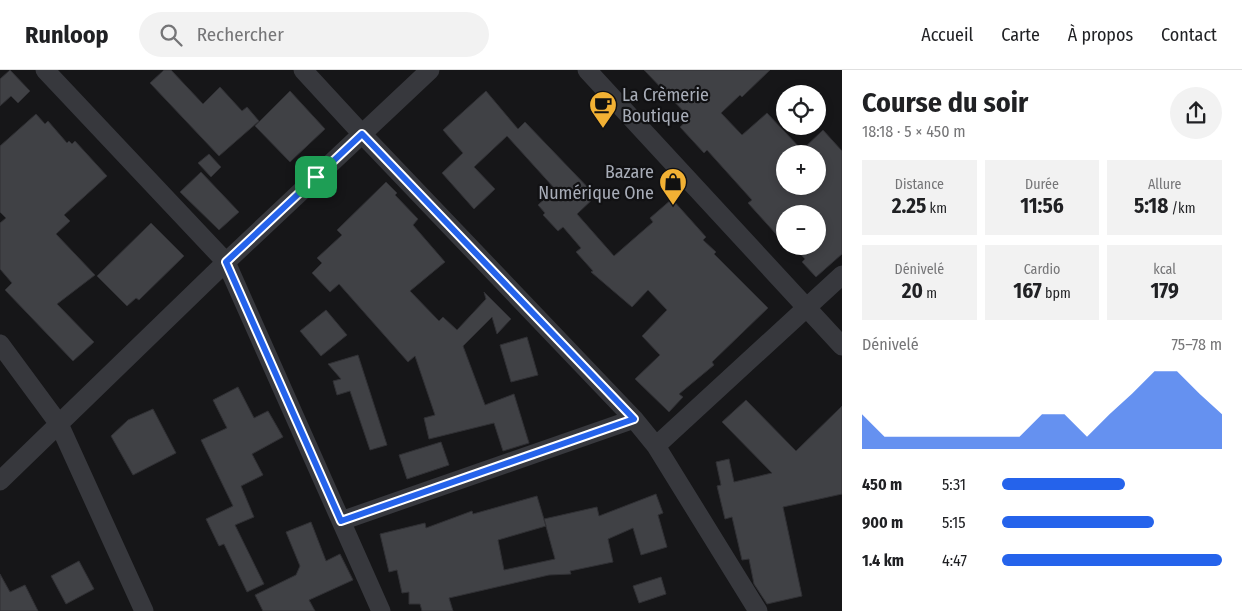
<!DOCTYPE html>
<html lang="fr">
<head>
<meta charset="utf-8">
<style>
	body { margin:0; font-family:"Fira Sans Condensed",sans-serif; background:#f2f2f2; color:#202124; height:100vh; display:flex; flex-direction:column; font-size:19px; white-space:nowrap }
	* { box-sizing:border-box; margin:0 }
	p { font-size:16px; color:#757577 }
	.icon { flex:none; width:28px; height:28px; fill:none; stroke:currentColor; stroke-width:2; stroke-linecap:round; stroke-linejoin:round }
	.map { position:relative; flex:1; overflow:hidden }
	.sheet { display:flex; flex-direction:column; background:#fff; width:400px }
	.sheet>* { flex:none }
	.buttons { position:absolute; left:776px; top:15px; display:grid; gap:10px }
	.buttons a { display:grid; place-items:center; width:50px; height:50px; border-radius:50%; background:#fff; box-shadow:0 2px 8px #0003; font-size:25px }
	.pin { position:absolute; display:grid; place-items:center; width:42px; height:42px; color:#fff; margin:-21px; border-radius:10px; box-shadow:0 2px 8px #0006 }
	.round { display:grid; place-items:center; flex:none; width:52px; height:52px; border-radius:26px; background:#f2f2f2 }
	.headline { display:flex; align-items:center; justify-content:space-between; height:85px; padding:0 20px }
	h1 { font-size:28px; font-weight:700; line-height:38px }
	.metrics { display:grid; grid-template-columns:repeat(3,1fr); gap:8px; height:85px; padding:5px 20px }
	.metrics div { display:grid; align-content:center; border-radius:0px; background:#f2f2f2; text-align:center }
	.metrics b { font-size:21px; font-weight:700 }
	.metrics small { font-size:14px; font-weight:400 }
	.metrics p { font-size:14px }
	.chart { height:140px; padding:10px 20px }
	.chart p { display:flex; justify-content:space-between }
	.chart svg { width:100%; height:90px; margin-top:5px; fill:#2563eb; opacity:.7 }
	ul { padding:0 20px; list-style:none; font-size:16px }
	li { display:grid; grid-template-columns:80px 60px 1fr; align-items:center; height:38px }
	li i { height:12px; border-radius:6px; background:#2563eb }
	header { display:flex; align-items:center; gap:30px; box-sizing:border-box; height:70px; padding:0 25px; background:#fff; border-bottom:1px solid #e0e0e0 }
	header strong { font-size:24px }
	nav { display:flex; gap:28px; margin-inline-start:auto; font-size:18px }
	.search { width:350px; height:45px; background:#f2f2f2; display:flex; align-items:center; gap:12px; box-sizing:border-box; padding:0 18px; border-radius:28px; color:#757577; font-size:19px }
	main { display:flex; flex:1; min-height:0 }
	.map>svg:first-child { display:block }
</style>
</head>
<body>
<header>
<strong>Runloop</strong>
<div class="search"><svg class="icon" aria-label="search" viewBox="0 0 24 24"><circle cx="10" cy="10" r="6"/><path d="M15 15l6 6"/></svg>Rechercher</div>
<nav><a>Accueil</a><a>Carte</a><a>À propos</a><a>Contact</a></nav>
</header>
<main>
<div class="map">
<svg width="842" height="541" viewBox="0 0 842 541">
	<rect width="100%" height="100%" fill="#161618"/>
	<path fill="#404145" stroke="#303034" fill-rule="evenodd" d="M10 0 30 21 18 33 11 26 0 36V9Z
		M164 0H171L203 34 220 17 242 41 247 37 259 51 219 86 150 13Z
		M644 0H770L742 27 740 25 721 43 742 65 767 43 802 80 823 60 842 81V184L816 207 802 192 805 189 793 176H818V144H785V174L748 133 752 130 707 80 704 83 680 57 690 48ZM785 84H818V116H785Z
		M290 21 325 59 290 92 255 56Z
		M486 21 518 59 525 52 596 126 577 144 614 186 653 152 650 148 672 129 706 167 703 170 716 182 714 184 768 238 712 292 714 295 679 324 683 327 669 342 635 309 660 285 642 266 667 240 648 220 632 237 591 202 593 201 576 182 581 178 563 157 558 161 543 145 545 143 538 135 555 119 507 66 474 97 495 119 474 139 442 103 463 83 443 60Z
		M36 44 45 54 48 51 67 73 69 71 72 74 75 71 107 106 64 145 70 151 56 164 95 205 57 234 94 272 73 291 5 220 12 213 0 199V153L6 148 0 142V76Z
		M209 84 221 97 211 107 198 93Z
		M201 102 239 142 219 160 180 122Z
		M386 112 397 123 395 125 418 149 413 155 445 192 410 221 439 251 443 247 457 260 486 229 484 222 511 249 497 264 492 247 463 276 485 335 514 324 529 373 503 381 494 353 429 369 424 348 435 345 415 286 408 292 339 214 330 222 312 203 322 193 317 188 342 165 337 160Z
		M151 153 184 186 139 230 136 228 127 236 97 206Z
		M326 240 347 265 321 286 300 261Z
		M527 267 538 305 511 312 500 275Z
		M358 285 387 375 370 380 350 321 337 325 333 311 341 309 328 294Z
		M238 317 254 348 268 341 283 367 252 384 263 405 241 416 254 447 235 455 264 514 247 522 224 474 219 476 206 449 233 436 201 370 227 358 213 330Z
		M746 330 796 381 842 336V424L783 437 802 526 767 534 754 514 749 489 742 490 732 447 725 449 717 416 721 415 716 392 729 389 734 412 772 403 722 352Z
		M153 339 176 383 133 405 111 366 128 350Z
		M441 372 449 395 407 409 399 385Z
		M656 424 663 443 658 445 667 477 641 485 633 458 608 469 613 492 570 501 571 504 549 505 449 528 453 541H422L420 534H409V522L402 523 397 500 389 502 380 464 425 453 426 458 472 441 473 444 537 426 546 456 498 470 504 500 555 489 544 449 597 437 599 446Z
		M311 452 326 491 340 484 353 510 309 530 315 541H263L255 525 296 505 300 496 286 462Z
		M79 491 94 519 66 534 51 506Z
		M0 504 10 522 25 515 38 541H0Z
		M661 507 666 524 639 533 633 516Z"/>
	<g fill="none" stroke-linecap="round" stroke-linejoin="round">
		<path stroke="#37383d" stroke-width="19" d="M45 0 226 192 381 541
			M303 0 362 64 634 349 656 376 758 541
			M587 0 842 276
			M0 274 59 354 144 541
			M656 376 842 205
			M0 411 226 192 430 0
			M341 451 634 349"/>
	</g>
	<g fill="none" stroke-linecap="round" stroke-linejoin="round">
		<defs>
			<path id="route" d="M362 64 634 349 341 451 226 192Z"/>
		</defs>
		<use href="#route" stroke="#fff" stroke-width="10"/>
		<use href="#route" stroke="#2563eb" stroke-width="6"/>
	</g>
	<defs>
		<symbol id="cafe-pin" viewBox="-11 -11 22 30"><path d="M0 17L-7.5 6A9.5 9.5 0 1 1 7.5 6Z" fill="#f2b134" stroke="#111113"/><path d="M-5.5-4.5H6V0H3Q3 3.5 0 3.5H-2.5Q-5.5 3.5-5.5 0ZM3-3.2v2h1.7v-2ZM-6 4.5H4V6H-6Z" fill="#111"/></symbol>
		<symbol id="shop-pin" viewBox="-11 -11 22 30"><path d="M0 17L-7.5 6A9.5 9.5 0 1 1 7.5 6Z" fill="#f2b134" stroke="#111113"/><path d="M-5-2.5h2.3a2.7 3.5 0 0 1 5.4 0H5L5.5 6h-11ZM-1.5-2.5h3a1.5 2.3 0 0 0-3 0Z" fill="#111"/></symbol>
	</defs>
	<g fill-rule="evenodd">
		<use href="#cafe-pin" x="587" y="19" width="32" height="43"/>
		<use href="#shop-pin" x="657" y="96" width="32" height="43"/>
	</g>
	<g text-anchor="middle" stroke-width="4.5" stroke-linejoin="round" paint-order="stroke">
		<g font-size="18" fill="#a8adb8" stroke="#111113" text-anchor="start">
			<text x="622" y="31">La Crèmerie<tspan x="622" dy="21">Boutique</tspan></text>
			<text x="654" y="108" text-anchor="end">Bazare<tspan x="654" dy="21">Numérique One</tspan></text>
		</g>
	</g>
</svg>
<div class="buttons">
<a><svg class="icon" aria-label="locate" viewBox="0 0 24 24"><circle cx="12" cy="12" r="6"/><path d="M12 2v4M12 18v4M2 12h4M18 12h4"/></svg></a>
<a>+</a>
<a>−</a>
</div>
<div class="pin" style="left:316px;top:107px;background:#1e9e55"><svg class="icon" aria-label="arrive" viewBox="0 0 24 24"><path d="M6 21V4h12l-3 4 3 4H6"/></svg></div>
</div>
<section class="sheet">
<div class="headline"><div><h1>Course du soir</h1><p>18:18 · 5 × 450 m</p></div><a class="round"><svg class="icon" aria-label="share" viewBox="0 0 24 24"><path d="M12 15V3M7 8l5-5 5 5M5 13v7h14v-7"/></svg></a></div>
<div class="metrics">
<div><p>Distance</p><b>2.25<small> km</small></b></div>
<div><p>Durée</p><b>11:56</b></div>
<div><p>Allure</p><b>5:18<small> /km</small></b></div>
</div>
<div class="metrics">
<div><p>Dénivelé</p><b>20<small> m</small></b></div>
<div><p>Cardio</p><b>167<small> bpm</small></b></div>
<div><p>kcal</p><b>179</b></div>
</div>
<div class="chart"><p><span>Dénivelé</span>75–78 m</p>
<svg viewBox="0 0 160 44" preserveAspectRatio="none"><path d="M0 44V27L10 38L20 38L30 38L40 38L50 38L60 38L70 38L80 27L90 27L100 38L110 27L120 17L130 6L140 6L150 17L160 27V44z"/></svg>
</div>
<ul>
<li><b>450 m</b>5:31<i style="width:56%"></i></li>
<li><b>900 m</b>5:15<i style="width:69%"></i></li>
<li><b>1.4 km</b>4:47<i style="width:100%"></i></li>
</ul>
</section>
</main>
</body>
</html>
